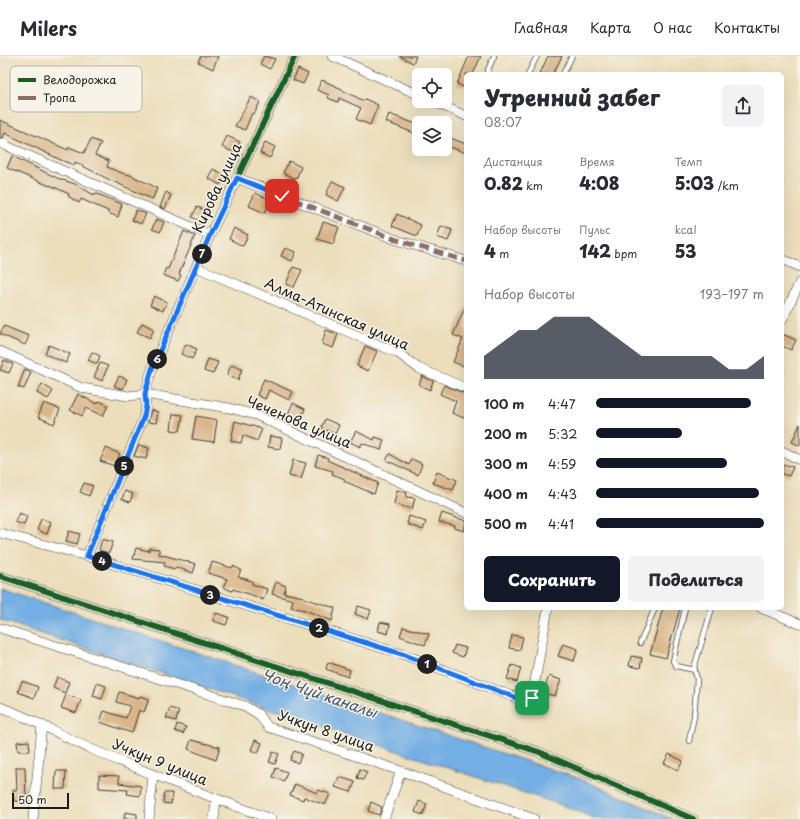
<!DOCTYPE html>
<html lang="ru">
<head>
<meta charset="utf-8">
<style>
	body { margin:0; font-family:"Playpen Sans",sans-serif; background:#f2f2f3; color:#2b2b33; height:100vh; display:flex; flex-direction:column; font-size:15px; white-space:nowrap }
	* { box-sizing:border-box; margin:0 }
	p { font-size:13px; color:#7c7c81 }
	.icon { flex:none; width:22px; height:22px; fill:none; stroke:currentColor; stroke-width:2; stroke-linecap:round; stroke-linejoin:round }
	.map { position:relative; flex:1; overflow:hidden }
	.details { position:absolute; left:464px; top:16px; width:320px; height:538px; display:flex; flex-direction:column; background:#fff; border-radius:6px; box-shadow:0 4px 16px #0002 }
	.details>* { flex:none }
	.tools { position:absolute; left:412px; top:12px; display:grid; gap:8px }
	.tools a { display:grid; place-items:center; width:40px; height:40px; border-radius:6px; background:#fff; box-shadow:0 4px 16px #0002; font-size:20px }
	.scale { position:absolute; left:12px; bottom:10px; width:57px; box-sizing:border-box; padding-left:4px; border:2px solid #1c1c1c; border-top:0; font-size:11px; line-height:14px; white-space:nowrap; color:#1c1c1c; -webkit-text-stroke:3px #f7f3e8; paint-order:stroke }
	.pin { position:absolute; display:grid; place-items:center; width:34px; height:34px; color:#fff; margin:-17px; border-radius:8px; box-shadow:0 2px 6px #0006 }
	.km { position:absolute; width:20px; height:20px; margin:-10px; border-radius:50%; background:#222; color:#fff; font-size:11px; line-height:20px; text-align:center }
	.round { display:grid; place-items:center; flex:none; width:42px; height:42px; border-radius:6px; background:#f2f2f3 }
	.summary { display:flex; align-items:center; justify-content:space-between; height:68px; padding:0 20px }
	h1 { font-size:22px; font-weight:800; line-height:30px }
	.figures { display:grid; grid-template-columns:repeat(3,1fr); gap:6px; height:68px; padding:4px 20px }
	.figures div { display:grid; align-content:center }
	.figures b { font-size:17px; font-weight:800 }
	.figures small { font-size:11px; font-weight:400 }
	.figures p { font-size:11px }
	.chart { height:112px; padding:8px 20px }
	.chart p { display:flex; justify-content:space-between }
	.chart svg { width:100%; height:72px; margin-top:4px; fill:#111827; opacity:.7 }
	.primary-button { display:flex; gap:8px; margin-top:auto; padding:8px 20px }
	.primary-button a { flex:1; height:46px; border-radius:6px; background:#111827; color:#fff; font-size:16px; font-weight:800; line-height:46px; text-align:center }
	.primary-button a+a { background:#f2f2f3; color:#2b2b33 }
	ul { padding:0 20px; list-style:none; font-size:13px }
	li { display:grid; grid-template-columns:64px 48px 1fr; align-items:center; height:30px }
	li i { height:10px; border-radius:5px; background:#111827 }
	header { display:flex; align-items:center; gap:24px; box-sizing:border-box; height:56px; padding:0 20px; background:#fff; border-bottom:1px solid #e1e1e2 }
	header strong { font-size:19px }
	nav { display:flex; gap:22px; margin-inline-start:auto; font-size:14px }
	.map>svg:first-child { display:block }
</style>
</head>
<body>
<header>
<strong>Milers</strong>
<nav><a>Главная</a><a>Карта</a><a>О нас</a><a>Контакты</a></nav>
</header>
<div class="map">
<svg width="800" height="763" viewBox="0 0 800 763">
	<rect width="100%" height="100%" fill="#f7f3e8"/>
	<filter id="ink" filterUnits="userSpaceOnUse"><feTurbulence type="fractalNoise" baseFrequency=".025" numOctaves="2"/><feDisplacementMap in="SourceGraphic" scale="8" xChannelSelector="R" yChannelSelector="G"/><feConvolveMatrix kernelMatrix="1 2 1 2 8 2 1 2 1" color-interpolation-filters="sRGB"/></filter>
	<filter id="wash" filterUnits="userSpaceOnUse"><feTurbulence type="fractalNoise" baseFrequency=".012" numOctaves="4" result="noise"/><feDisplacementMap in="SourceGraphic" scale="16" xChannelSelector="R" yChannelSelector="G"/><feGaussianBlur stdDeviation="0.9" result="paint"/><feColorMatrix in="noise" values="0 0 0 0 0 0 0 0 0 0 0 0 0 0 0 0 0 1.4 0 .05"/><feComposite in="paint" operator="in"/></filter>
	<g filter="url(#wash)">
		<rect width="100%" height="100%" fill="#ecdebb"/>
		<path fill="#73aee4" stroke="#486580" d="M0 532 581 723 672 763H596L570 752 0 564Z"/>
		<g id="blocks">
			<path fill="#dab589" d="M201 0H218L213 13 198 6Z
				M264 0 275 3 270 13 260 8Z
				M399 0H416L413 7Z
				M469 0H481L473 18H466V32L457 28Z
				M548 0H562L553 18H540Z
				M298 13 308 18 303 28 293 24Z
				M322 24 342 33V34L364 45 365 43 378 49 370 69 356 63 361 52 339 42 338 46 328 42 329 39 317 34Z
				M251 41 260 46 254 58 252 57 245 74 235 70Z
				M389 58 419 69V79L386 66Z
				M0 64 68 94 69 91 84 97 91 83 101 87 95 99 109 105 107 111 127 119 128 118 157 132 153 142 152 143 106 122 75 106 74 109 63 105 5 77 3 82 0 81Z
				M227 80 240 86 235 97 222 91Z
				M445 80 466 88V97L450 91V92L445 91Z
				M265 86 275 91 270 102 260 97Z
				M12 100 57 122 75 128 94 139 95 137 122 148 118 161 108 157V155L81 143 79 147 68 140 69 138 50 129V130L7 112Z
				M289 105 301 111 296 123 283 117Z
				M213 113 225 119 220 129 208 122Z
				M332 125 345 131 338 145 326 139Z
				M166 136 171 139 165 153 160 151Z
				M255 137 271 144 265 157 249 150Z
				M197 151 207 155 202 166 192 161Z
				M136 154 146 158 141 168 132 164Z
				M397 158 421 169 417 180 392 170Z
				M156 163 164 166 160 176 152 173Z
				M323 166 339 171 333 188 317 183Z
				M441 170 452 174 448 185 437 181Z
				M234 172 248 179 243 190 229 183Z
				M184 175 195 180 179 218 181 219 178 225 163 219 166 212 168 213Z
				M285 192 296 196 292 205 281 200Z
				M293 211 302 214 294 231 286 228Z
				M154 240 167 246 163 255 150 249Z
				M466 249V311L453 306 463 283 453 279Z
				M142 267 154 273 150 282 137 276Z
				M4 270 29 280 25 289 0 278Z
				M326 274 338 278 333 292 322 288Z
				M782 278 796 284 791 294 782 290Z
				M186 288 197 293 192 303 181 298Z
				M49 289 70 298 66 307 45 298Z
				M365 290 377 295 368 315 357 310Z
				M92 296 100 300 97 308 88 304Z
				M208 303 218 306 213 318 204 315Z
				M4 304 13 308 9 317 0 314Z
				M100 307 108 310 102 325 94 321Z
				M231 309 242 313 238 324 227 319Z
				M25 313 31 316 24 333 18 331Z
				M119 320 127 323 123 333 114 330Z
				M422 320 433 325 430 334 419 329Z
				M264 323 293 336 289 344 269 334 265 343 257 339Z
				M42 328 53 335 48 343 37 337Z
				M444 329 466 338V357L464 362 452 357 456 345 440 338Z
				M78 338 97 348 99 345 108 349 103 360 86 352 82 360 70 354Z
				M44 347 60 353 54 368 38 361Z
				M293 347 305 353 300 363 288 358Z
				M151 354 158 356 156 367 148 366Z
				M173 358 183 359 180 375 171 374Z
				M196 360 217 364 214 386 192 383Z
				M325 363 339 369 335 378 321 372Z
				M235 365 262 373 257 385 243 379 241 387 231 385Z
				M800 368V390L792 386Z
				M356 375 374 384 375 381 384 384 381 394 362 387 360 391 350 386Z
				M270 380 282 382 280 393 268 391Z
				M139 389 149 392 146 403 134 400Z
				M106 392 120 398 115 410 100 405Z
				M390 398 409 409 412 403 422 408 418 419 386 404Z
				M318 399 328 402 327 404 378 427 374 438 344 425 345 423 332 418 333 415 315 410Z
				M293 404 306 407 301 423 289 420Z
				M783 408 793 411 789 420 782 418Z
				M437 416 457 424 453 434 433 427Z
				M84 427 93 430 89 440 80 436Z
				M397 434 407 437 406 441 415 442 412 453 394 448Z
				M125 435 133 438 130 446 122 443Z
				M19 457 27 460 24 469 15 466Z
				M442 457 466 465 464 475 454 472 455 470 439 466Z
				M409 460 426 466 423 474 407 468Z
				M41 463 51 466 47 478 37 474Z
				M69 475 80 478 77 488 66 485Z
				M102 483 113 486 109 497 99 494Z
				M136 492 149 495V492L159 493V498L196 508 193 517 176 511 175 513 164 510 165 506 133 503Z
				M212 506 232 512 233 510 241 514 238 521 252 525V528L267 533 263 544 252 539 233 533 232 535 223 531 227 523 208 517Z
				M276 526 286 530 284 537 304 541V542L335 552 332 565 305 554 291 551 293 544 272 538Z
				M358 550 371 554 368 563 355 558Z
				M663 552H680L666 602 650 598Z
				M216 557 229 561 226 569 213 565Z
				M380 566 390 568 388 578 378 575Z
				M403 571 429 578 425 589 400 580Z
				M512 579 523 581 520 594 509 592Z
				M563 588 578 593 574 605 558 600Z
				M455 589 466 592 463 601 452 597Z
				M631 600 642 602 640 612 629 610Z
				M328 606 350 614 348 621 326 613Z
				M512 609 521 612 517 626 507 623Z
				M549 620 561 624 555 640 543 637Z
				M57 621 69 626 65 637 53 632Z
				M22 625 38 631 34 642 18 636Z
				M97 627 106 630 102 643 93 640Z
				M119 636 139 642 140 640 149 643 144 656 139 654 132 677 100 666 104 655 126 662 130 650 116 646Z
				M66 639 81 644 76 657 61 652Z
				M170 652 179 655 176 665 166 662Z
				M177 668 186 671 183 678 175 675Z
				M191 684 220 691 216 704 188 693Z
				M255 684 262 687 258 697 251 694Z
				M29 685 30 695H18L17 686Z
				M294 695 302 698 298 707 290 704Z
				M273 696 279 698 275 708 269 706Z
				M669 698 683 705 678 714 664 707Z
				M16 711H25L26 745H14L13 734H17Z
				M276 712 287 716 284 725 273 721Z
				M360 713 367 716 363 724 357 722Z
				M56 715H66L65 733H55Z
				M99 719 119 720V727L141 730 140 740 127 738 128 734 99 732Z
				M339 721 355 726 351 736 335 731Z
				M295 728 317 737 319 734 330 738 325 749 304 741 303 744 290 739Z
				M164 737H172L171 748 163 747Z
				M419 745 427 748 423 759 415 756Z
				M371 746 382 751 379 759 368 755Z
				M125 756 137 758V763H124Z"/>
		</g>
	</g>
	<g filter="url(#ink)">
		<use href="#blocks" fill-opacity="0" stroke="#3b3934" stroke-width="1"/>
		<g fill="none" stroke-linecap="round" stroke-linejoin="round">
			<defs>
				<path id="lane" d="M488 18V14L494 0
					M528 18 537 0
					M563 18 572 0
					M685 552 673 605 676 610 695 614
					M640 587 655 552
					M689 685 694 660 697 623 694 612 712 552"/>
				<path id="street" d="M332 0 419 39
					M432 45 466 60
					M0 87 210 179
					M237 122 397 184 466 205
					M782 203 800 211
					M196 211 398 297 418 312 466 332
					M782 264 800 226
					M0 295 82 332 128 340 145 338 229 352 256 359 466 457
					M782 395 800 404
					M0 477 87 500 405 599 527 646 532 642 548 552
					M87 500 144 360 146 349 145 338 152 313 210 179 295 0
					M0 520 539 696 693 763
					M761 552 800 568
					M0 572 245 650 258 658 268 671 401 715 534 763
					M0 651C32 662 61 680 91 693 151 719 211 741 271 763
					M33 763 42 669
					M149 763 153 719
					M214 763 216 743
					M384 763 401 715"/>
			</defs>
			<use href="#lane" stroke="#3b3934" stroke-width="6"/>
			<use href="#street" stroke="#3b3934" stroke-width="10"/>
			<use href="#lane" stroke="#fff" stroke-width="4.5"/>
			<use href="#street" stroke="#fff" stroke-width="9"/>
			<path stroke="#8d6e63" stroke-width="5" stroke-dasharray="10 5" stroke-linecap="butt" d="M237 122 397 184 466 205"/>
			<defs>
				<path id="cycleway" d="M87 500 144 360 146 349 145 338 152 313 210 179 295 0
					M0 520 539 696 693 763"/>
			</defs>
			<use href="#cycleway" stroke="#f7f3e8" stroke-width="8"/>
			<use href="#cycleway" stroke="#1b5e20" stroke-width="6"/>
		</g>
	</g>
	<g fill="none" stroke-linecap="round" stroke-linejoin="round" filter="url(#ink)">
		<defs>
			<path id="route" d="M282 140 237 122 210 179 152 313 145 338 146 350 144 360 87 500 405 599 527 646 532 642"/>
		</defs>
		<use href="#route" stroke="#fff" stroke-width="8"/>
		<use href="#route" stroke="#1a73e8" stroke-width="5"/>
	</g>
	<g text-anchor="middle" stroke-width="3" stroke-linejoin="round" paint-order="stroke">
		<g font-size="14" fill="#1c1c1c" stroke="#f7f3e8">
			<text transform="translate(217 132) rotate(-65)" y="5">Кирова улица</text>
			<text transform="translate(337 258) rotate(24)" y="5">Алма-Атинская улица</text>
			<text transform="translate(299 366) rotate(23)" y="5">Чеченова улица</text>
			<text transform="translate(326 675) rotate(19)" y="5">Учкун 8 улица</text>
			<text transform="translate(160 706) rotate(22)" y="5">Учкун 9 улица</text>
		</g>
		<g font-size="15" font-style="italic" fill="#3f566c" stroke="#f7f3e8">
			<text transform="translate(319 638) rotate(19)" y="5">Чоң Чүй каналы</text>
		</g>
	</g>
	<rect x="10" y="10" width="132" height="46" rx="6" fill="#f7f3e8" stroke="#b5b2ab" stroke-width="1"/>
	<rect x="18" y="22" width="18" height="4" fill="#1b5e20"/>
	<rect x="18" y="40" width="18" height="4" fill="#8d6e63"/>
	<g font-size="11" fill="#1c1c1c">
		<text x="43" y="28">Велодорожка</text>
		<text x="43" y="46">Тропа</text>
	</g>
</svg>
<div class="tools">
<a><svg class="icon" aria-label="locate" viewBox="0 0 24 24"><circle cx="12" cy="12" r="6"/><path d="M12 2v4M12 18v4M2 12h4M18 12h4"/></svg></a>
<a><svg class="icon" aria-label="layers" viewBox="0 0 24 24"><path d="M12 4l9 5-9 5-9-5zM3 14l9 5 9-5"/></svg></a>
</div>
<div class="scale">50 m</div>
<div class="pin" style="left:532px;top:642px;background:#1e9e55"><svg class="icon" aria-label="arrive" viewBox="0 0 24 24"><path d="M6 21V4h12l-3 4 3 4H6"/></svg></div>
<div class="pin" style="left:282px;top:140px;background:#d93025"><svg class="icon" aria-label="check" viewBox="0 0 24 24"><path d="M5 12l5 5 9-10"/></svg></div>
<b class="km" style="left:427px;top:608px">1</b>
<b class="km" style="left:319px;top:572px">2</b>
<b class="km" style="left:210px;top:539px">3</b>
<b class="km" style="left:102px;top:505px">4</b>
<b class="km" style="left:124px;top:410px">5</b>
<b class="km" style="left:157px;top:303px">6</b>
<b class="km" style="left:202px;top:198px">7</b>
<section class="details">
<div class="summary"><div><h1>Утренний забег</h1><p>08:07</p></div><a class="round"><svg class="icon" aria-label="share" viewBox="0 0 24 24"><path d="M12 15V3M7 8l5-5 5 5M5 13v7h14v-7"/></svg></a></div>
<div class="figures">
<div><p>Дистанция</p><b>0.82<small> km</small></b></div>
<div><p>Время</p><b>4:08</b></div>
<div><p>Темп</p><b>5:03<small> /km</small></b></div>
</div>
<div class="figures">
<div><p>Набор высоты</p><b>4<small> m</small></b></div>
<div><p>Пульс</p><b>142<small> bpm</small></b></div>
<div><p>kcal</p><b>53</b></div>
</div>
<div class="chart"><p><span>Набор высоты</span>193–197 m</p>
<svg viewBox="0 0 160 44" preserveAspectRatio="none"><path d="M0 44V30L10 22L20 14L30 14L40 6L50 6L60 6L70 14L80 22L90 30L100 30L110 30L120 30L130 30L140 38L150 38L160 30V44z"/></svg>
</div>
<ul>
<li><b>100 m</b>4:47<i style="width:92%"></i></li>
<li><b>200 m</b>5:32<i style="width:51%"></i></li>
<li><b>300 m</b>4:59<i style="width:78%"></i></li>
<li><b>400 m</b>4:43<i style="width:97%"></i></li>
<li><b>500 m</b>4:41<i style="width:100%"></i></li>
</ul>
<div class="primary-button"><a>Сохранить</a><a>Поделиться</a></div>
</section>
</div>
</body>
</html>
